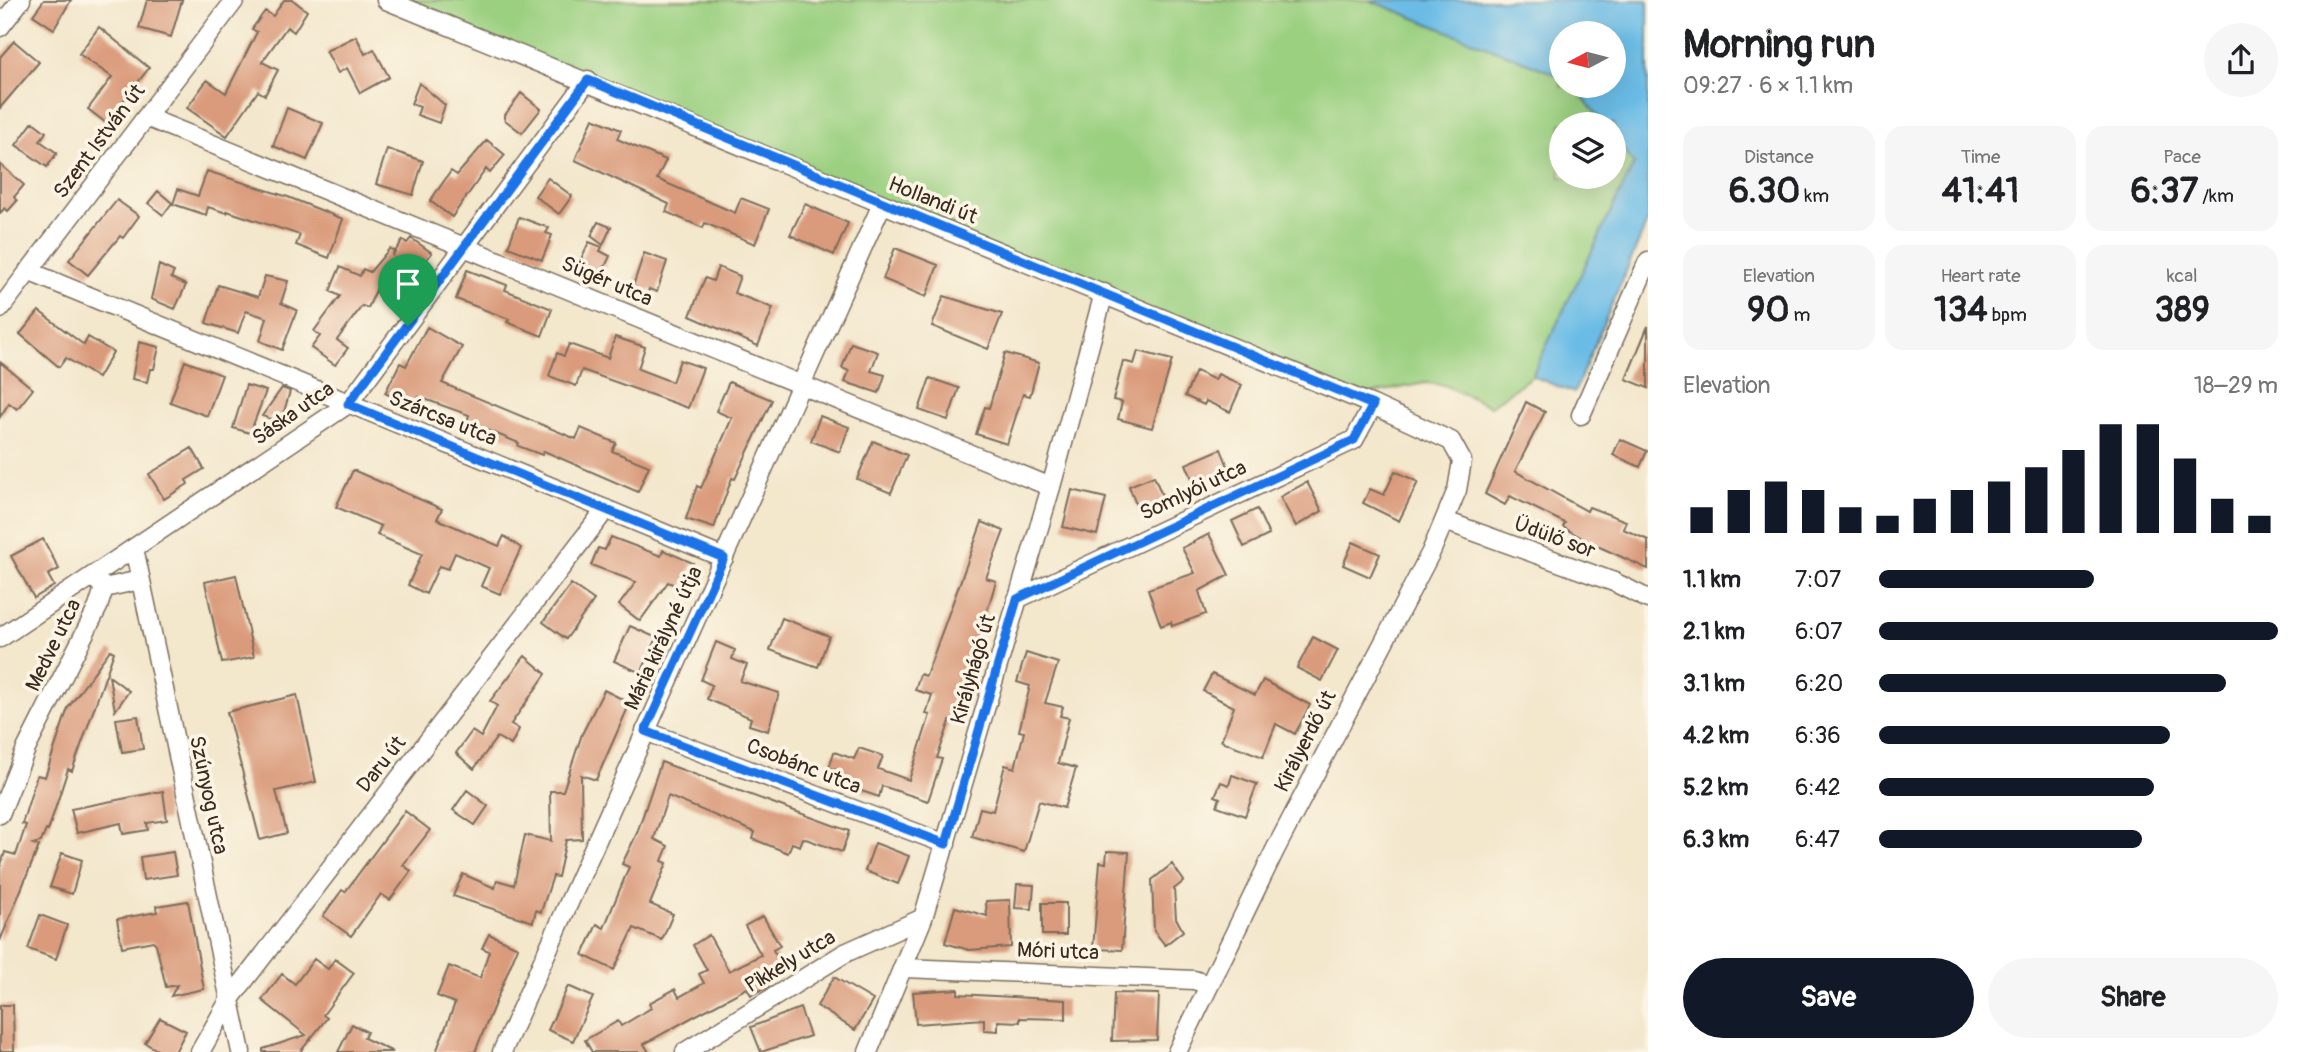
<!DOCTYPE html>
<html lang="en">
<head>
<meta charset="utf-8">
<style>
	body { margin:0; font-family:Pangolin,sans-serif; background:#f6f6f6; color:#202124; height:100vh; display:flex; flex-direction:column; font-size:26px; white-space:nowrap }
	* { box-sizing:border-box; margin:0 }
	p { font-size:23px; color:#757577 }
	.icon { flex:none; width:38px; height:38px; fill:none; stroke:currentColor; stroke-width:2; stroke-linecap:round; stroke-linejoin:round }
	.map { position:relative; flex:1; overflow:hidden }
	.sheet { display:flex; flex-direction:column; background:#fff; width:665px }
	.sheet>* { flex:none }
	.needle { width:46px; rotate:263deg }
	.controls { position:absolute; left:1549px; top:21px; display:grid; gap:14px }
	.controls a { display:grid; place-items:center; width:77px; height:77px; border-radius:50%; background:#fff; box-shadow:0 7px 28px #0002; font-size:35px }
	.pin { position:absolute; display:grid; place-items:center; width:60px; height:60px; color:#fff; margin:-72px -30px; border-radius:50% 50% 50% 0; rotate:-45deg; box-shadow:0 0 7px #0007 }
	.pin .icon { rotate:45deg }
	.round { display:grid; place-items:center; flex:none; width:74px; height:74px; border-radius:37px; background:#f6f6f6 }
	.head { display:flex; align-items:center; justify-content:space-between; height:119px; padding:0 35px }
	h1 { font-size:38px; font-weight:700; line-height:52px }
	.figures { display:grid; grid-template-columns:repeat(3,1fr); gap:10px; height:119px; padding:7px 35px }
	.figures div { display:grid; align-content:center; border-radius:18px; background:#f6f6f6; text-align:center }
	.figures b { font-size:35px; font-weight:700 }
	.figures small { font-size:19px; font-weight:400 }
	.figures p { font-size:19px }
	.chart { height:196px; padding:14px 35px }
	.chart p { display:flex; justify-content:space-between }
	.chart svg { width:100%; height:126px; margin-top:7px; stroke:#111827; stroke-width:6 }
	.primary-button { display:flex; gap:14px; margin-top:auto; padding:14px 35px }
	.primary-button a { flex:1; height:80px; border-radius:42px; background:#111827; color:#fff; font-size:28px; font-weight:700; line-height:80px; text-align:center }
	.primary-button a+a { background:#f6f6f6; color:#202124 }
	ul { padding:0 35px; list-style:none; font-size:23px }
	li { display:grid; grid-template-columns:112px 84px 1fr; align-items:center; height:52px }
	li i { height:18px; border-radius:9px; background:#111827 }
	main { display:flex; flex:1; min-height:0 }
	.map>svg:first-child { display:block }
</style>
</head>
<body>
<main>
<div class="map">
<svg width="1648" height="1052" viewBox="0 0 1648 1052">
	<rect width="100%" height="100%" fill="#fcf5e5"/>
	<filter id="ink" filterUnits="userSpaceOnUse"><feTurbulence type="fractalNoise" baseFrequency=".0143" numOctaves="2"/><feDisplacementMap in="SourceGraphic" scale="14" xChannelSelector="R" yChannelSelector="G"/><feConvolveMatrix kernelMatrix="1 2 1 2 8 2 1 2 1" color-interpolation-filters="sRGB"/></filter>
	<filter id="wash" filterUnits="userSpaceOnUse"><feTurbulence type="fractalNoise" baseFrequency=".00686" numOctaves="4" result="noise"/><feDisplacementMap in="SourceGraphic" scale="28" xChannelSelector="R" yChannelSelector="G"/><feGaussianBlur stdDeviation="1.57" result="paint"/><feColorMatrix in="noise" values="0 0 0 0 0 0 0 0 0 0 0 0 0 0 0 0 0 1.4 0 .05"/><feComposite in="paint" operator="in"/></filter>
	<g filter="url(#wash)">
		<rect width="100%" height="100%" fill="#f3e7cc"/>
		<path fill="#9bd081" stroke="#6b7d50" stroke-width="2" d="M377 0H1369L1561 76V86H1574L1604 124H1561V177H1614V137L1634 164 1532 376 1490 406 1444 385 1426 383 1353 397 1104 293Z"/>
		<path fill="#6bbce6" stroke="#537382" stroke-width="2" d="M1369 0H1648V220L1574 393 1532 376 1634 164 1614 137V124H1604L1574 86H1614V33H1561V76Z"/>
		<g id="blocks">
			<path fill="#da9b7c" d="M44 0H71L54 29 33 15Z
				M147 0H182L171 37 139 28Z
				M284 0H293L307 11 294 32 287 27 262 62 278 70 265 95 258 91 227 136 187 108 207 80 226 93 257 32 252 29 265 11 273 16Z
				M99 27 149 68 106 123 88 109 112 77 79 54Z
				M356 36 365 54 374 49 389 77 360 93 347 68 338 73 326 51Z
				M14 41 39 62 0 108V57Z
				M419 83 445 105 439 123 417 115 420 107 411 104Z
				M521 93 541 109 522 133 505 120V115Z
				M287 108 323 123 307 160 273 146Z
				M593 118 621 130 617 139 666 160 657 179 735 213 741 198 769 209 755 244 705 223 703 228 666 212 669 204 575 160Z
				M33 122 46 132 40 141 57 153 47 167 16 145Z
				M487 140 505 155 490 173 486 169 452 217 430 201 451 171 457 175Z
				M387 149 423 161 413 195 376 184Z
				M0 164 24 185 14 197 17 201 8 211 5 208 0 213Z
				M207 171 288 197 343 219 329 258 296 245 300 235 227 211V213L208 207 206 215 173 204 178 189 198 196Z
				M548 178 572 196 559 214 535 196Z
				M158 191 172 203 163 215 148 203Z
				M117 200 139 216 123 238 120 236 88 275 69 260Z
				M805 204 848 223 834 255 790 235Z
				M519 217 549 228 546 233 552 235 542 260 508 247Z
				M598 222 611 227 603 245 591 236Z
				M411 238 432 253 403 287 384 272 368 308 362 306 337 340 348 348 335 365 311 348 320 336 314 331 340 296 330 291 340 267 360 276 363 269 370 272 390 248 394 251 392 256 403 240 407 243Z
				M589 242 602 247 600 251 610 256 598 282 575 272Z
				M895 248 938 265 926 297 883 279Z
				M644 253 667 261 657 292 649 289 645 300 630 295Z
				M159 265 174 272 171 278 186 285 175 309 151 299Z
				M718 267 740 276 734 293 773 308 758 346 690 316 705 278 713 281Z
				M467 270 507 285 505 290 552 309 542 336 507 322 509 319 456 299Z
				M265 276 288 281 281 303 297 310 282 350 260 341 267 318 246 311 238 333 206 323 218 285 258 297Z
				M944 296 1002 314 988 349 932 326Z
				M39 311 84 345 88 337 113 352 98 378 66 358 59 367 20 334Z
				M1648 326V388L1626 379Z
				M427 327 462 347 442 383 576 439 581 428 616 443 612 451 649 466 638 492 544 451 542 455 518 446 519 443 467 422 469 415 419 397 416 403 401 396 399 400 385 393 400 363 406 366Z
				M615 337 645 347 638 369 672 382 680 360 703 368 688 408 582 370 576 386 549 376 557 353 564 356 569 344 608 358Z
				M139 342 159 347 154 369H150L147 382 132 379Z
				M851 343 878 352 871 371 885 375 879 393 845 382 849 371 842 368Z
				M1138 351 1172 360 1152 428 1118 419 1122 402 1113 400 1123 361 1134 364Z
				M1005 353 1039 363 1030 396 1023 394 1007 444 976 434 985 407 989 408Z
				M185 361 222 375 207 416 170 402Z
				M0 362 33 389 17 409 9 403 0 417Z
				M1196 371 1215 380 1218 374 1242 385 1230 412 1206 401 1204 405 1185 396Z
				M930 378 959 388 948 420 919 410Z
				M729 382 772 400 735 479 732 478 714 528 686 519 697 486 701 488 732 418 716 411Z
				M246 385 266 391 250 433 233 428Z
				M282 388 290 391 281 422 262 416Z
				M1526 402 1545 412 1515 471 1587 511 1589 507 1626 521 1623 529 1648 540V569L1593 544 1563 527 1565 523 1510 496 1505 505 1485 494Z
				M820 416 849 427 840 452 811 441Z
				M1620 439 1647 451 1640 467 1613 455Z
				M873 441 907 455 891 493 857 479Z
				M192 448 204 469 186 480 188 484 164 499 149 474Z
				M1221 449 1231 474 1196 488 1186 464Z
				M353 470 442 509 437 519 499 546 504 536 521 548 500 594 481 586 489 568 455 553 448 569 439 566 426 594 408 585 422 554 377 535 381 526 336 507Z
				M1395 471 1418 482 1399 521 1363 503 1370 489 1384 495Z
				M1154 476 1166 505 1140 515 1129 486Z
				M1307 482 1322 511 1296 526 1280 497Z
				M1072 490 1106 498 1097 535 1063 527Z
				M1257 509 1269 535 1244 547 1232 521Z
				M982 522 1004 531 986 578 996 581 955 723 950 721 937 758 942 759 928 801 882 786 879 797 835 782 838 771 829 768 834 752 854 759 859 748 883 756 878 769 909 780 930 715 926 714 932 695 915 690 920 674 926 676Z
				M1209 534 1229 575 1199 591 1206 614 1172 626 1171 622 1161 626 1148 589 1195 573 1182 548Z
				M611 537 661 556 663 550 693 563 682 588 668 582 640 621 619 605 636 582 591 565 598 548 605 550Z
				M43 539 59 569 48 575 54 586 34 598 11 556Z
				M1353 542 1380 554 1370 577 1343 565Z
				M236 575 254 657 222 663 205 582Z
				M571 584 594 600 566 639 543 622Z
				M782 618 829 636 818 667 770 650Z
				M630 626 657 638 641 673 614 661Z
				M1313 637 1338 650 1322 681 1297 668Z
				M716 642 735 650 732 659 747 665 740 681 779 693 768 731 749 725 751 718 707 699 712 685 701 680Z
				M110 650 114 652 72 771 68 769 48 831 46 830 41 842 33 844 39 846 0 941V868L5 852 16 855 26 825 22 824 37 775 45 777 68 708Z
				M1026 653 1058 663 1045 703 1063 707 1060 716 1069 718 1058 763 1076 768 1064 808 1039 801 1024 852 972 837 980 808 993 811 1005 765 1015 768 1024 732 1019 731 1030 686 1017 682Z
				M525 656 546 674 511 724 519 729 511 745 497 737 474 769 456 753 472 731 481 737 497 706 490 701Z
				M1212 674 1255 695 1263 680 1310 705 1295 734 1276 724 1263 757 1221 741 1234 707 1203 691Z
				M109 676 129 691 115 711Z
				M604 690 630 703 596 780 581 775 582 839 566 840 558 877 553 876 541 912 536 910 533 922 453 896 463 874 495 888 497 880 514 885 525 835 551 841 550 791H563L582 734Z
				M297 695 316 782 276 791 287 833 260 840 227 712Z
				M138 716 143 749 122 752 116 719Z
				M661 762 849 831 842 852 803 838 800 846 792 843 788 853 753 839 755 832 668 796 654 839 668 846 662 861 667 863 650 904 673 914 662 940 634 928 614 970 583 955 597 924 604 928 629 867 622 864 637 833Z
				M1232 775 1257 784 1245 816 1217 806 1220 798 1215 796 1221 782 1229 785Z
				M467 790 488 806 475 825 453 810Z
				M163 791 167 820 147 823 148 830 123 834 121 823 77 833 71 809Z
				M405 811 430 830 403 865 411 871 390 900 381 894 351 936 323 916 342 890 345 892Z
				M875 843 909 856 898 884 865 871Z
				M1107 851 1129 852 1122 950 1093 949 1100 862 1106 863Z
				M173 852 177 875 143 880 140 857Z
				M62 853 82 860 72 894 50 887Z
				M1172 864 1184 881 1174 889 1176 918 1183 931 1165 945 1154 931 1152 880Z
				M1017 884 1034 885 1032 909 1015 908Z
				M1010 900 1011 947 969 950 945 943 955 907 987 916 986 901Z
				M188 901 204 989 171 996 177 985 166 987 156 944 153 941 122 947 117 919 157 912 156 906Z
				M1042 903H1066V935H1042Z
				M40 915 67 925 56 959 28 949Z
				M763 916 780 946 773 950 783 968 764 978 768 987 751 995 747 988 691 1018 644 1044 649 1052H592L585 1040 618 1021 621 1026 651 1008 649 1003 675 989 679 997 704 983 699 974 707 970 693 945 709 935 729 971 761 955 745 926Z
				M489 934 518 947 475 1052H436L455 1003 437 996 449 966 480 978 489 951 482 948Z
				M314 959 328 969 335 959 354 973 323 1015 327 1018 300 1052H263V1049L306 1035 262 1000 282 974 295 984Z
				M834 977 873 1000 855 1030 817 1006Z
				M568 986 593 997 573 1041 548 1030Z
				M958 989V994L1066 1000V1019L1020 1018V1022L998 1021V1031L984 1030V1019L916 1024 913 992Z
				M1114 993 1159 994 1157 1040 1112 1041Z
				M0 1005H13L14 1051H0Z
				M800 1008 810 1036 761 1052 751 1027Z
				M160 1018 186 1031 175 1052H161L145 1043Z
				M352 1024 367 1032 364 1038 393 1052H338Z"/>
		</g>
	</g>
	<g filter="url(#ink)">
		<use href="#blocks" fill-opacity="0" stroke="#7b6c5b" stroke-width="2"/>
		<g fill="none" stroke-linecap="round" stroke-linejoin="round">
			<defs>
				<path id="minor" d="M386 0 1373 405 1451 441 1462 461 1457 490 1431 552 1275 850 1177 1052
					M0 27 21 0
					M146 117 1051 487
					M28 271 724 558
					M0 309 235 0
					M1581 415 1648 261
					M1445 521 1614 582 1648 599
					M134 548 241 1052
					M104 588 140 580
					M1017 599 1354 440 1373 405
					M0 638 348 404 588 80
					M645 731 946 844
					M0 814 26 749 98 607 104 588 93 576
					M904 968 1194 980 1209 985
					M200 1052 230 999 606 509
					M502 1052 882 204
					M685 1052 845 953 923 918
					M868 1052 923 918 1051 487 1104 293"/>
			</defs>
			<use href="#minor" stroke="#7b6c5b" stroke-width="21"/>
			<use href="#minor" stroke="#fff" stroke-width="18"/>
		</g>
	</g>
	<g fill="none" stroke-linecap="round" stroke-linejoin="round" filter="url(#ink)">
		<defs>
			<path id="route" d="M588 80 1373 405 1354 440 1017 599 946 844 645 731 724 558 348 404Z"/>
		</defs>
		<use href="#route" stroke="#fff" stroke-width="14"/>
		<use href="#route" stroke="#1a73e8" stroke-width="9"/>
	</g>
	<g text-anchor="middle" stroke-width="7" stroke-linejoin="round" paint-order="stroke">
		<g font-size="21" fill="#3b2a1e" stroke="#fcf5e5">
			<text transform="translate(99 141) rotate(-53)" y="7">Szent István út</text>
			<text transform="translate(933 200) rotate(22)" y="7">Hollandi út</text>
			<text transform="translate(607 281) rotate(23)" y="7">Sügér utca</text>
			<text transform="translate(293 413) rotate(-35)" y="7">Sáska utca</text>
			<text transform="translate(443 418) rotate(22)" y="7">Szárcsa utca</text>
			<text transform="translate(1193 490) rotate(-25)" y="7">Somlyói utca</text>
			<text transform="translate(1555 537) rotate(20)" y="7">Üdülő sor</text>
			<text transform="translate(663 638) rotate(-65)" y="7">Mária királyné útja</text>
			<text transform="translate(53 645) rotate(-64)" y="7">Medve utca</text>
			<text transform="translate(973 669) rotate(-74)" y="7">Királyhágó út</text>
			<text transform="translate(1305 741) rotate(-63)" y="7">Királyerdő út</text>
			<text transform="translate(381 764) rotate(-52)" y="7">Daru út</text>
			<text transform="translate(804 766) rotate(21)" y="7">Csobánc utca</text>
			<text transform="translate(209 795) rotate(78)" y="7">Szúnyog utca</text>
			<text transform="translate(1058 951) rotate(2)" y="7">Móri utca</text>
			<text transform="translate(790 961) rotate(-31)" y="7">Pikkely utca</text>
		</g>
	</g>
</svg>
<div class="controls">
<a><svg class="needle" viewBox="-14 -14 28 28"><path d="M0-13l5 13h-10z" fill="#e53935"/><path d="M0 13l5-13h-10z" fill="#757577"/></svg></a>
<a><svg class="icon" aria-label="layers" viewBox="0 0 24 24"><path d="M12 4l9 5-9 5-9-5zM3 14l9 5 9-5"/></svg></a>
</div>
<div class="pin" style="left:408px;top:326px;background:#1e9e55"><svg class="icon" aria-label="arrive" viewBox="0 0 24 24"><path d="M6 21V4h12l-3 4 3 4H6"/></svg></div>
</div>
<section class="sheet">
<div class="head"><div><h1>Morning run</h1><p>09:27 · 6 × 1.1 km</p></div><a class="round"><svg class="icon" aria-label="share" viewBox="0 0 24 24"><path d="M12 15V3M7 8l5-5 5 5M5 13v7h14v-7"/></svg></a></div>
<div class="figures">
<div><p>Distance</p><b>6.30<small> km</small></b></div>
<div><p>Time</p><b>41:41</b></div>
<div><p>Pace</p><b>6:37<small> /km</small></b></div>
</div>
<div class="figures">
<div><p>Elevation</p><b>90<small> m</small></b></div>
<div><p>Heart rate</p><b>134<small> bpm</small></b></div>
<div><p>kcal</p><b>389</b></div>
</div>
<div class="chart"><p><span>Elevation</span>18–29 m</p>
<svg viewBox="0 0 160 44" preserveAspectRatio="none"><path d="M5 44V35M15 44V29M25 44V26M35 44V29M45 44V35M55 44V38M65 44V32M75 44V29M85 44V26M95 44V21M105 44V15M115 44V6M125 44V6M135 44V18M145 44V32M155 44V38"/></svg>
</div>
<ul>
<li><b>1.1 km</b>7:07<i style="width:54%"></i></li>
<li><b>2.1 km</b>6:07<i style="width:100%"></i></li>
<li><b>3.1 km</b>6:20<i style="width:87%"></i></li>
<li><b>4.2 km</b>6:36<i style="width:73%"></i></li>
<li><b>5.2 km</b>6:42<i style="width:69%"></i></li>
<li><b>6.3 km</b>6:47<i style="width:66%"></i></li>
</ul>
<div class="primary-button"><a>Save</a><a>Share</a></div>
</section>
</main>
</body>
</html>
